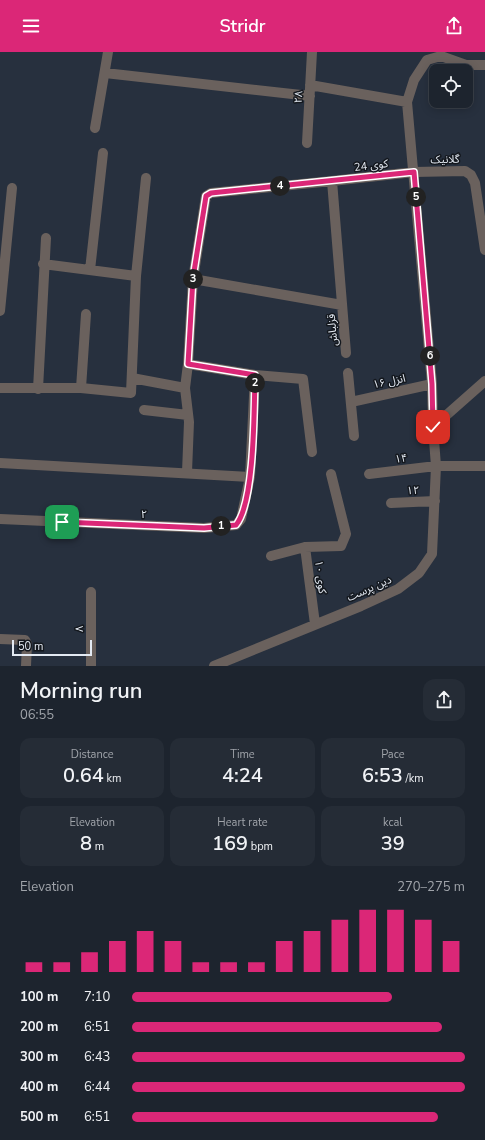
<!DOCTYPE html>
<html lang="en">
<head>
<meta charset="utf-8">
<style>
	body { margin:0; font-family:"Nunito Sans","Noto Sans Arabic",sans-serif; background:#252c36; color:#f1f3f6; height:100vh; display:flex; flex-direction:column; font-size:15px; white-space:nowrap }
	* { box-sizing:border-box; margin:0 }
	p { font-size:13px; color:#a0a4aa }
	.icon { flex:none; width:22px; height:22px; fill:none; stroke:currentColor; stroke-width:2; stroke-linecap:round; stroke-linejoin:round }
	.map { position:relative; height:614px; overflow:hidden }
	.panel { display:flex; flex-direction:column; background:#1d242e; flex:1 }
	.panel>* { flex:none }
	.tools { position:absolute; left:429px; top:12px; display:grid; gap:8px }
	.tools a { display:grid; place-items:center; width:44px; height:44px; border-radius:8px; background:#1d242e; box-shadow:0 2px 10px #0003,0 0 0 1px #3b414a; font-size:20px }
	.scale { position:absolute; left:12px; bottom:10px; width:80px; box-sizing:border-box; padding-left:4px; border:2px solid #e4eaf3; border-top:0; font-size:11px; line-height:14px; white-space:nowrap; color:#e4eaf3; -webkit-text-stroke:3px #14181e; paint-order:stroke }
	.pin { position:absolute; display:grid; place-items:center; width:34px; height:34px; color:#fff; margin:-17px; border-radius:8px; box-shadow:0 2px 6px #0006 }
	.km { position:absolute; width:20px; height:20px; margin:-10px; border-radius:50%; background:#222; color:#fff; font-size:11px; line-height:20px; text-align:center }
	.round { display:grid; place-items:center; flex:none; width:42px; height:42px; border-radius:12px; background:#252c36 }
	.summary { display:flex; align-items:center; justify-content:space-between; height:68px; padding:0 20px }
	h1 { font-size:22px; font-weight:600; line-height:30px }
	.stats { display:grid; grid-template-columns:repeat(3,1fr); gap:6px; height:68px; padding:4px 20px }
	.stats div { display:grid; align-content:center; border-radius:10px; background:#252c36; text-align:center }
	.stats b { font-size:20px; font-weight:600 }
	.stats small { font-size:11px; font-weight:400 }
	.stats p { font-size:11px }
	.chart { height:112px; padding:8px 20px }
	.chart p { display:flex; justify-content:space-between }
	.chart svg { width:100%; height:72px; margin-top:4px; stroke:#db2777; stroke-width:6 }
	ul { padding:0 20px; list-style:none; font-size:13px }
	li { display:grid; grid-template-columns:64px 48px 1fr; align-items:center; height:30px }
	li i { height:10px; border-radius:5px; background:#db2777 }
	header { display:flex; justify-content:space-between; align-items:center; height:52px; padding:0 20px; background:#db2777; color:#fff; font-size:18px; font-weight:600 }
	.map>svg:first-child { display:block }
</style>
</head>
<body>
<header><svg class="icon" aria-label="menu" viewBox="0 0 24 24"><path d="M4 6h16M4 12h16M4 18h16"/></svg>Stridr<svg class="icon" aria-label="share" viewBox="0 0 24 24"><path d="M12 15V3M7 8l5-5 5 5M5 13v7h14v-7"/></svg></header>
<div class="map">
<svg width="485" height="614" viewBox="0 0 485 614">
	<rect width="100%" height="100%" fill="#27303e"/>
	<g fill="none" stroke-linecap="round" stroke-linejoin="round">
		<path stroke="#6a615d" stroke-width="10" d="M105 21 310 44
			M310 33 407 50
			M95 76 108 0
			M307 91 312 0
			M332 129 414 120 465 119 471 123 475 131 485 198
			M43 212 136 224
			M90 218 103 101
			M193 227 342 253
			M0 259 12 136
			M348 321 354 384
			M255 323 303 327 312 400
			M132 326 185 336 188 312 193 227 206 144 211 141 332 129 346 301
			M0 336H81L131 341 136 224 146 126
			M81 336 86 262
			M185 336 189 370 187 420
			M38 337 46 186
			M351 350 432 332
			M144 358 188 363
			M433 375 432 332 407 50 414 28 427 8 441 4 466 13H485
			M0 411 250 425 255 323 188 312
			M369 422 436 414H485
			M391 451 435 449
			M0 467 204 476 236 473 241 467 250 425
			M271 504 305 495
			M91 540V614
			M315 572 305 495 341 494 346 482 331 422
			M0 587 25 588 27 592 26 614
			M214 614 361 554 398 537 419 521 432 502 436 414 433 375 485 329"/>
	</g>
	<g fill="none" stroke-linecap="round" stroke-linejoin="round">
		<defs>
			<path id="route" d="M62 470 204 476 236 473C255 450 254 356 255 323L188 312 193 226 206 144 211 141 414 120 432 332 433 375"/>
		</defs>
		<use href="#route" stroke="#fff" stroke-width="8"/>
		<use href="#route" stroke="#db2777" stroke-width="5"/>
	</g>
	<g text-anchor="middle" stroke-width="3" stroke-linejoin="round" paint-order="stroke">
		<g font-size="11" fill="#e4eaf3" stroke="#14181e">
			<text transform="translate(298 45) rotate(-87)" y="4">۲۸</text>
			<text transform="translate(445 107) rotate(-1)" y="4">گلانیک</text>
			<text transform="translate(371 113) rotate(-7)" y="4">کوی 24</text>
			<text transform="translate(332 278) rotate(-95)" y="4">قزلباش</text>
			<text transform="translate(389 329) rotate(-12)" y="4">۱۶ انزل</text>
			<text transform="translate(401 406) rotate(-7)" y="4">۱۴</text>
			<text transform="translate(413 438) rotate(-2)" y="4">۱۲</text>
			<text transform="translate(144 462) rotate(2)" y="4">۲</text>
			<text transform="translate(321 525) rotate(83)" y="4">کوی ۱۰</text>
			<text transform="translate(369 536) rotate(-24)" y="4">دین پرست</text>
			<text transform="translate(79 577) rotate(-91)" y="4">۸</text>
		</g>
	</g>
</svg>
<div class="tools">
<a><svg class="icon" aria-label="locate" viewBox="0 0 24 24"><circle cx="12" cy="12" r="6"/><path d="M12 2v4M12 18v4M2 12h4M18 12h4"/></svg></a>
</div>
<div class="scale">50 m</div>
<div class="pin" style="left:62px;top:470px;background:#1e9e55"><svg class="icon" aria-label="arrive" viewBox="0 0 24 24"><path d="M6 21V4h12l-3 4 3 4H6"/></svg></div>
<div class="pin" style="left:433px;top:375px;background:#d93025"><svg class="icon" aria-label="check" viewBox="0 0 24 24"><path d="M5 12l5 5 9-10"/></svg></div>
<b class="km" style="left:221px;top:474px">1</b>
<b class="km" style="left:255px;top:331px">2</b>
<b class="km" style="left:193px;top:227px">3</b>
<b class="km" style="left:280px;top:134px">4</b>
<b class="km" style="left:416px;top:145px">5</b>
<b class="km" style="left:430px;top:304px">6</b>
</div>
<section class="panel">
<div class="summary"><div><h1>Morning run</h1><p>06:55</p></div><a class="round"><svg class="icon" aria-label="share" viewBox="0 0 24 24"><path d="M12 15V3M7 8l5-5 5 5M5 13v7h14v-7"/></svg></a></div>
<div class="stats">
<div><p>Distance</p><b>0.64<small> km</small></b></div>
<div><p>Time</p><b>4:24</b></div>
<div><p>Pace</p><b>6:53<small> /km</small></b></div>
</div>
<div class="stats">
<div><p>Elevation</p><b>8<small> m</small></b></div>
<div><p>Heart rate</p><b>169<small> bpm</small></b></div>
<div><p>kcal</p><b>39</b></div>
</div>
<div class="chart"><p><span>Elevation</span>270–275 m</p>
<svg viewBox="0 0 160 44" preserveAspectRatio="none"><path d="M5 44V38M15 44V38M25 44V32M35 44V25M45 44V19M55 44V25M65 44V38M75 44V38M85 44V38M95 44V25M105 44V19M115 44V12M125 44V6M135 44V6M145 44V12M155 44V25"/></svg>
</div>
<ul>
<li><b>100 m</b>7:10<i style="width:78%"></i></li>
<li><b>200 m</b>6:51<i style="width:93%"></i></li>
<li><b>300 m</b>6:43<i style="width:100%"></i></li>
<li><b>400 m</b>6:44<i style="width:100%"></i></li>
<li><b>500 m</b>6:51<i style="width:92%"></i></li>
</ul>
</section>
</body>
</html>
